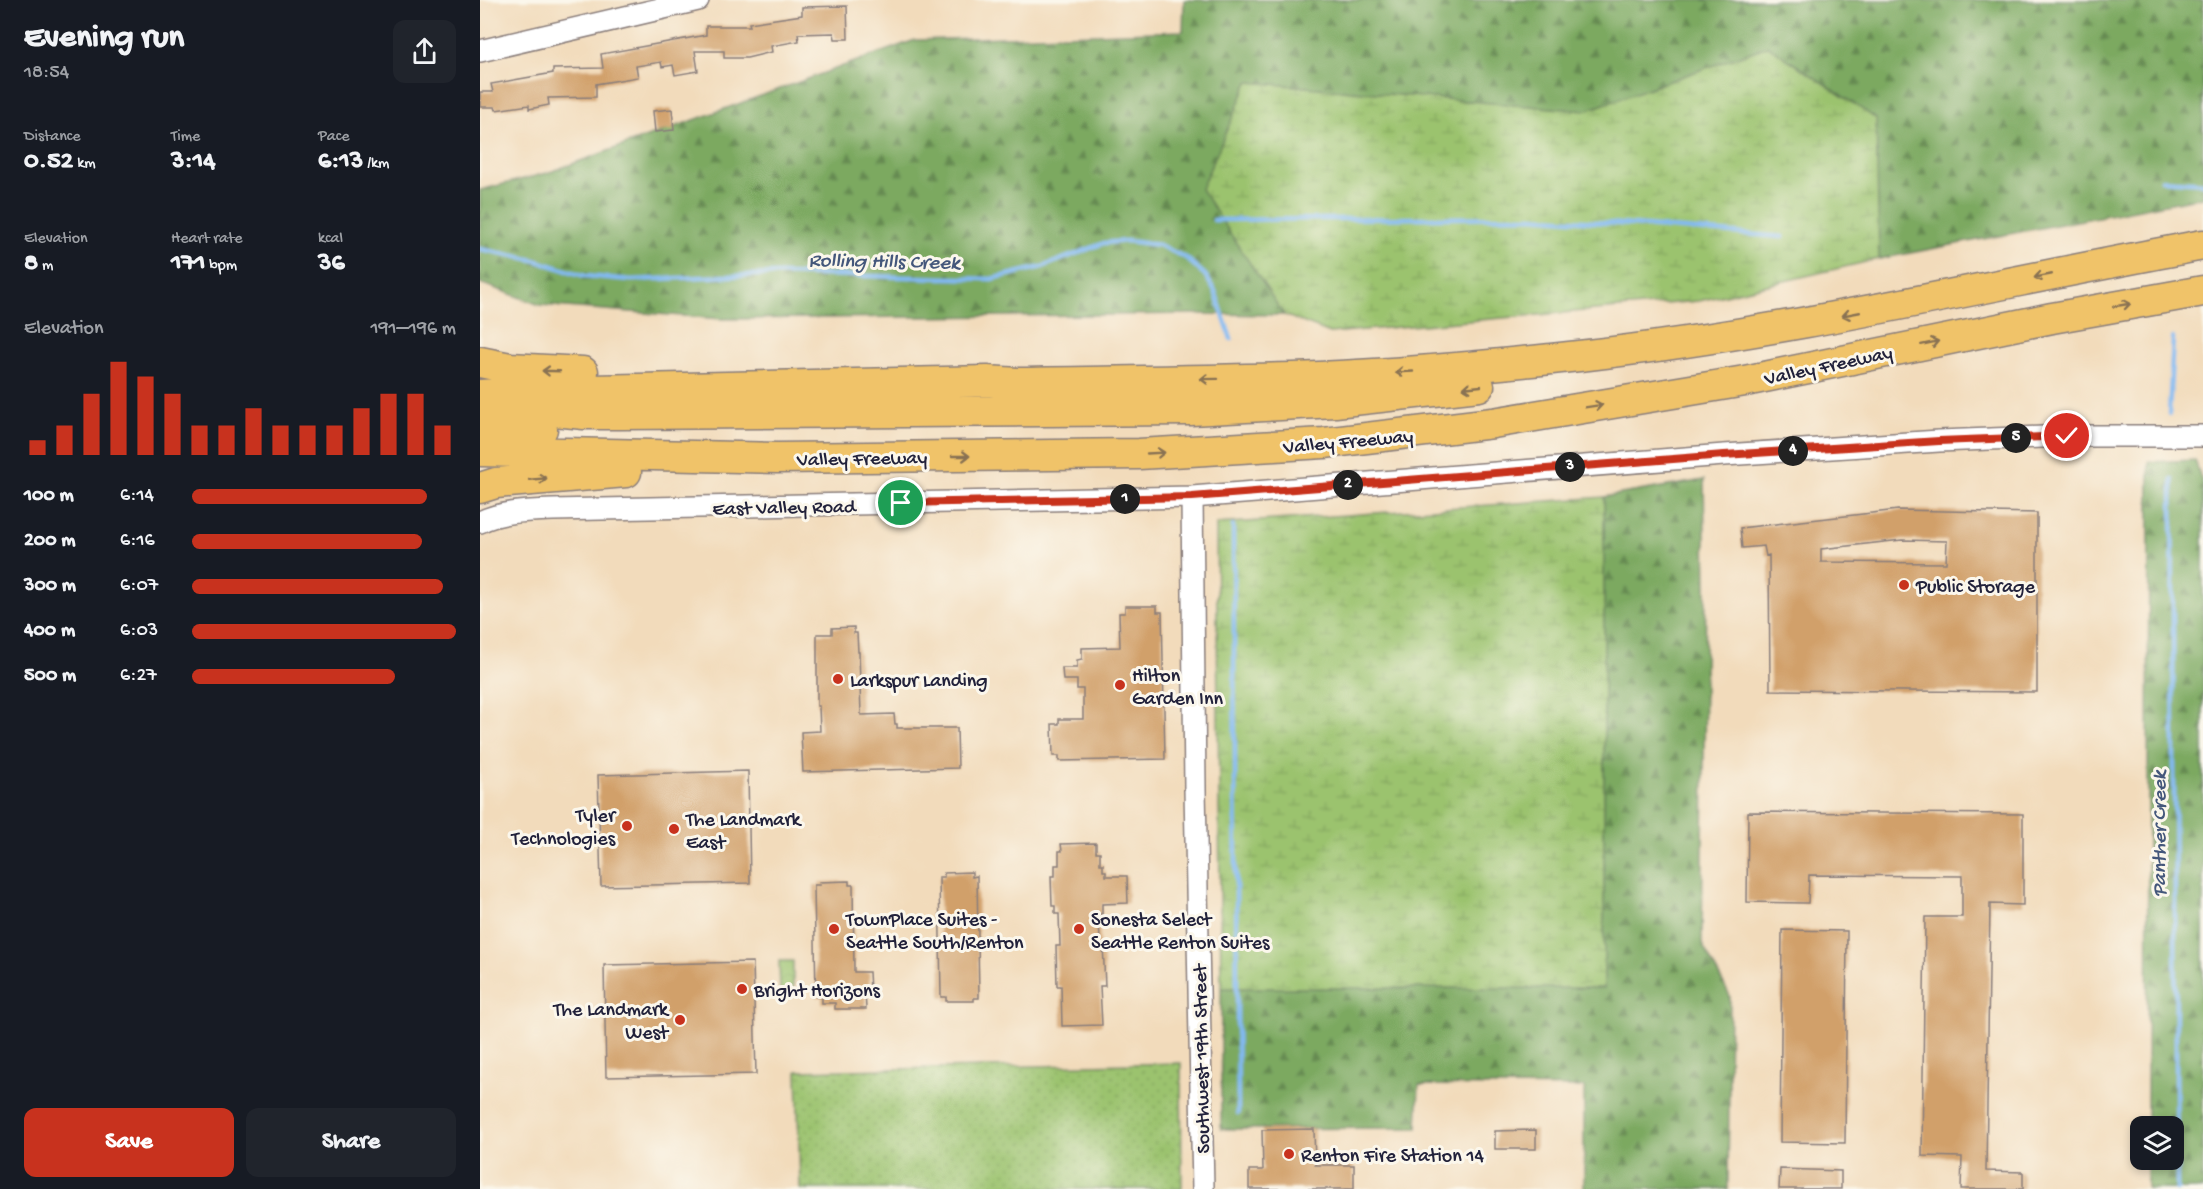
<!DOCTYPE html>
<html lang="en">
<head>
<meta charset="utf-8">
<style>
	body { margin:0; font-family:"Gochi Hand",sans-serif; background:#20242c; color:#f1f3f6; height:100vh; display:flex; flex-direction:column; font-size:22px; white-space:nowrap }
	* { box-sizing:border-box; margin:0 }
	p { font-size:20px; color:#9ea1a6 }
	.icon { flex:none; width:33px; height:33px; fill:none; stroke:currentColor; stroke-width:2; stroke-linecap:round; stroke-linejoin:round }
	.map { position:relative; flex:1; overflow:hidden }
	.drawer { display:flex; flex-direction:column; background:#171b24; width:480px }
	.drawer>* { flex:none }
	.fabs { position:absolute; left:1650px; top:1116px; display:grid; gap:12px }
	.fabs a { display:grid; place-items:center; width:54px; height:54px; border-radius:12px; background:#171b24; box-shadow:0 3px 9px #0003; font-size:30px }
	.pin { position:absolute; display:grid; place-items:center; width:51px; height:51px; color:#fff; margin:-26px; border:3px solid #fff; border-radius:50%; box-shadow:0 2px 6px #0007 }
	.km { position:absolute; width:30px; height:30px; margin:-15px; border-radius:50%; background:#222; color:#fff; font-size:16px; line-height:30px; text-align:center }
	.round { display:grid; place-items:center; flex:none; width:63px; height:63px; border-radius:12px; background:#20242c }
	.headline { display:flex; align-items:center; justify-content:space-between; height:102px; padding:0 24px }
	h1 { font-size:33px; font-weight:700; line-height:45px }
	.metrics { display:grid; grid-template-columns:repeat(3,1fr); gap:9px; height:102px; padding:6px 24px }
	.metrics div { display:grid; align-content:center }
	.metrics b { font-size:26px; font-weight:700 }
	.metrics small { font-size:16px; font-weight:400 }
	.metrics p { font-size:16px }
	.chart { height:168px; padding:12px 24px }
	.chart p { display:flex; justify-content:space-between }
	.chart svg { width:100%; height:108px; margin-top:6px; stroke:#c8321e; stroke-width:6 }
	.action { display:flex; gap:12px; margin-top:auto; padding:12px 24px }
	.action a { flex:1; height:69px; border-radius:12px; background:#c8321e; color:#fff; font-size:24px; font-weight:700; line-height:69px; text-align:center }
	.action a+a { background:#20242c; color:#f1f3f6 }
	ul { padding:0 24px; list-style:none; font-size:20px }
	li { display:grid; grid-template-columns:96px 72px 1fr; align-items:center; height:45px }
	li i { height:15px; border-radius:8px; background:#c8321e }
	main { display:flex; flex:1; min-height:0 }
	.map>svg:first-child { display:block }
</style>
</head>
<body>
<main>
<section class="drawer">
<div class="headline"><div><h1>Evening run</h1><p>18:54</p></div><a class="round"><svg class="icon" aria-label="share" viewBox="0 0 24 24"><path d="M12 15V3M7 8l5-5 5 5M5 13v7h14v-7"/></svg></a></div>
<div class="metrics">
<div><p>Distance</p><b>0.52<small> km</small></b></div>
<div><p>Time</p><b>3:14</b></div>
<div><p>Pace</p><b>6:13<small> /km</small></b></div>
</div>
<div class="metrics">
<div><p>Elevation</p><b>8<small> m</small></b></div>
<div><p>Heart rate</p><b>171<small> bpm</small></b></div>
<div><p>kcal</p><b>36</b></div>
</div>
<div class="chart"><p><span>Elevation</span>191–196 m</p>
<svg viewBox="0 0 160 44" preserveAspectRatio="none"><path d="M5 44V38M15 44V32M25 44V19M35 44V6M45 44V12M55 44V19M65 44V32M75 44V32M85 44V25M95 44V32M105 44V32M115 44V32M125 44V25M135 44V19M145 44V19M155 44V32"/></svg>
</div>
<ul>
<li><b>100 m</b>6:14<i style="width:89%"></i></li>
<li><b>200 m</b>6:16<i style="width:87%"></i></li>
<li><b>300 m</b>6:07<i style="width:95%"></i></li>
<li><b>400 m</b>6:03<i style="width:100%"></i></li>
<li><b>500 m</b>6:27<i style="width:77%"></i></li>
</ul>
<div class="action"><a>Save</a><a>Share</a></div>
</section>
<div class="map">
<svg width="1723" height="1189" viewBox="0 0 1723 1189">
	<defs>
		<pattern id="grass-dots" width="8" height="8" patternUnits="userSpaceOnUse" patternTransform="scale(1.5)"><rect width="8" height="8" fill="#9bc36e"/><path d="M2 2h.1M6 6h.1" fill="none" stroke="#85a760" stroke-width="1.8" stroke-linecap="round"/></pattern>
		<pattern id="forest-firs" width="22" height="20" patternUnits="userSpaceOnUse" patternTransform="scale(1.5)"><rect width="22" height="20" fill="#7ca961"/><path d="M5 1l3.5 6h-7zM16 11l3.5 6h-7z" fill="#658951"/></pattern>
		<pattern id="wetland-marsh" width="20" height="14" patternUnits="userSpaceOnUse" patternTransform="scale(1.5)"><rect width="20" height="14" fill="#9bc36e"/><path d="M1 5h8M5 5V1M11 12h8M15 12V8" fill="none" stroke="#85a760"/></pattern>
		<pattern id="park-crowns" width="20" height="18" patternUnits="userSpaceOnUse" patternTransform="scale(1.5)"><rect width="20" height="18" fill="#9bc36e"/><path d="M2 6a3 3 0 1 1 6 0M12 15a3 3 0 1 1 6 0" fill="none" stroke="#85a760"/></pattern>
	</defs>
	<rect width="100%" height="100%" fill="#fbf7ec"/>
	<filter id="ink" filterUnits="userSpaceOnUse"><feTurbulence type="fractalNoise" baseFrequency=".0167" numOctaves="2"/><feDisplacementMap in="SourceGraphic" scale="12" xChannelSelector="R" yChannelSelector="G"/><feConvolveMatrix kernelMatrix="1 2 1 2 8 2 1 2 1" color-interpolation-filters="sRGB"/></filter>
	<filter id="wash" filterUnits="userSpaceOnUse"><feTurbulence type="fractalNoise" baseFrequency=".008" numOctaves="4" result="noise"/><feDisplacementMap in="SourceGraphic" scale="24" xChannelSelector="R" yChannelSelector="G"/><feGaussianBlur stdDeviation="1.35" result="paint"/><feColorMatrix in="noise" values="0 0 0 0 0 0 0 0 0 0 0 0 0 0 0 0 0 1.4 0 .05"/><feComposite in="paint" operator="in"/></filter>
	<g filter="url(#wash)">
		<rect width="100%" height="100%" fill="#f2dbbb"/>
		<path fill="url(#grass-dots)" stroke="#5e7254" stroke-width="1.5" d="M701 1063 702 1189H320L317 1071Z"/>
		<path fill="url(#forest-firs)" stroke="#4f664e" stroke-width="1.5" d="M704 0H1723V197L1399 259 1396 119 1288 46 1105 111 768 82 722 189 804 315 717 314 242 319 60 305 0 283V190L67 173 435 40 703 31Z
			M1715 460 1723 484V1189H1667V1160H1694V1126H1667L1669 462Z
			M1224 480 1226 586 1222 944 1250 996 1248 1189H1104V1087L939 1085 937 1128 741 1129V988H1124V497Z"/>
		<path fill="url(#wetland-marsh)" stroke="#5e7254" stroke-width="1.5" d="M1288 46 1396 119 1399 259 1219 301 850 333 804 315 721 189 768 82 1105 111Z
			M1124 497V988H741L736 524Z"/>
		<path fill="url(#park-crowns)" stroke="#5e7254" stroke-width="1.5" d="M299 961H313V991L300 992Z"/>
		<g fill="none" stroke-linecap="round" stroke-linejoin="round">
			<path stroke="#82b9f2" stroke-width="4.5" d="M1682 180 1723 183
				M734 220 1052 217 1303 237
				M0 249 54 260 105 276 151 280 300 274 511 279 562 267 624 243 647 241 679 245 706 258 725 275 735 291 751 339
				M1689 414 1693 338
				M1692 479 1697 1189
				M753 526 758 1113"/>
		</g>
		<g id="blocks">
			<path fill="#d1a06b" fill-rule="evenodd" d="M367 6 368 39H355L354 33 318 34 319 41 291 46 292 52 267 58H244V51H215L218 71 195 75 193 65 182 67 181 62 156 66 158 77 116 84V97L68 98 69 105 49 109V105L16 110 15 107H0V92H13L11 84 73 73V69L123 68 121 54 226 35V26H270L269 23 322 15V7Z
				M192 109 194 130 175 132 173 111Z
				M1418 510 1557 513V692L1290 690 1289 555 1286 556 1284 546 1262 548 1260 528ZM1422 540 1467 541 1466 563 1341 562V549Z
				M645 606H677V612H682L685 759 579 761V756H573L572 724H579V719H603V689H597V680H583L582 668H597V660L602 659V648L640 647 639 613H645Z
				M374 627V633H377L378 652H379L381 715 414 714 415 724H417V728H477L478 768 323 772 321 732 340 731 339 706H337V634H352V628Z
				M268 771 270 883 121 886 118 775Z
				M1268 812 1543 814V905L1510 904 1506 1171 1543 1172V1189H1481L1482 1157 1442 1156 1445 917H1482V876L1329 875 1328 903 1267 902Z
				M616 843V852H620V864H623V871H626V876H647L648 903 622 904V914H619L620 944H623L625 986H620L622 1025 582 1026 581 986H577L576 946H580L579 914H575V906H572L571 876H575V865H579V851H582L581 844Z
				M492 872V877L497 876 499 998H494V1001H466V997H461L459 877H464V873Z
				M369 881V885H373L374 972H389L390 991H385L386 1009H355V1003H342V997H336L334 885H340L339 882Z
				M1302 930 1367 931 1365 1143 1300 1142Z
				M273 962 276 1074 126 1077 124 965Z
				M834 1129 835 1165H874V1189H769V1170H783L782 1130Z
				M1056 1130V1149H1015V1131Z
				M1300 1169 1361 1171V1189H1299Z"/>
		</g>
	</g>
	<g filter="url(#ink)">
		<use href="#blocks" fill-opacity="0" stroke="#8a7e7b" stroke-width="1.5"/>
		<g fill="none" stroke-linecap="round" stroke-linejoin="round">
			<defs>
				<path id="minor" d="M0 51 218 0
					M712 497 715 789 723 1189
					M0 522C22 511 49 511 73 510L712 497 1244 455 1459 441 1587 436H1723"/>
				<path id="highway" d="M0 362 30 368 103 372
					M0 395 68 391 507 381 538 383C638 381 739 381 839 377 929 373 1019 365 1108 355 1315 331 1518 283 1723 245
					M35 407 104 414H141L711 410 855 402 999 386
					M0 421 62 429
					M0 451 297 458 659 454 844 443 1013 423 1265 381 1572 318 1723 291
					M0 488 16 483 146 472"/>
			</defs>
			<use href="#minor" stroke="#8a7e7b" stroke-width="24"/>
			<use href="#highway" stroke="#8a7e7b" stroke-width="33"/>
			<use href="#minor" stroke="#fff" stroke-width="21"/>
			<use href="#highway" stroke="#f0c369" stroke-width="30"/>
		</g>
		<defs><path id="oneway-shaft" d="M-6 0H5M1.5-3L5.5 0L1.5 3" fill="none" stroke-width="1.6" stroke-linecap="round" stroke-linejoin="round" transform="scale(1.5)"/></defs>
		<g stroke="#897252">
			<use href="#oneway-shaft" transform="translate(1563 276) rotate(169)"/>
			<use href="#oneway-shaft" transform="translate(1642 305) rotate(-10)"/>
			<use href="#oneway-shaft" transform="translate(1371 314) rotate(169)"/>
			<use href="#oneway-shaft" transform="translate(1450 343) rotate(-12)"/>
			<use href="#oneway-shaft" transform="translate(71 371) rotate(-178)"/>
			<use href="#oneway-shaft" transform="translate(924 372) rotate(177)"/>
			<use href="#oneway-shaft" transform="translate(729 379) rotate(179)"/>
			<use href="#oneway-shaft" transform="translate(992 387) rotate(174)"/>
			<use href="#oneway-shaft" transform="translate(1114 406) rotate(-9)"/>
			<use href="#oneway-shaft" transform="translate(676 453) rotate(-3)"/>
			<use href="#oneway-shaft" transform="translate(481 456)"/>
			<use href="#oneway-shaft" transform="translate(58 479) rotate(-5)"/>
		</g>
	</g>
	<g fill="none" stroke-linecap="round" stroke-linejoin="round" filter="url(#ink)">
		<defs>
			<path id="route" d="M421 503 712 497 1244 455 1459 441 1587 436"/>
		</defs>
		<use href="#route" stroke="#fff" stroke-width="12"/>
		<use href="#route" stroke="#c8321e" stroke-width="8"/>
	</g>
	<g fill="#c8321e" stroke="#fbf7ec" stroke-width="2">
		<circle cx="1424" cy="585" r="6"/>
		<circle cx="358" cy="679" r="6"/>
		<circle cx="640" cy="685" r="6"/>
		<circle cx="147" cy="826" r="6"/>
		<circle cx="194" cy="829" r="6"/>
		<circle cx="354" cy="929" r="6"/>
		<circle cx="599" cy="929" r="6"/>
		<circle cx="262" cy="989" r="6"/>
		<circle cx="200" cy="1020" r="6"/>
		<circle cx="809" cy="1154" r="6"/>
	</g>
	<g text-anchor="middle" stroke-width="6" stroke-linejoin="round" paint-order="stroke">
		<g font-size="20" fill="#22223b" stroke="#fbf7ec">
			<text transform="translate(1348 364) rotate(-12)" y="7">Valley Freeway</text>
			<text transform="translate(868 440) rotate(-5)" y="7">Valley Freeway</text>
			<text transform="translate(382 457) rotate(-1)" y="7">Valley Freeway</text>
			<text transform="translate(304 506) rotate(-1)" y="7">East Valley Road</text>
			<text transform="translate(720 1059) rotate(-91)" y="7">Southwest 19th Street</text>
		</g>
		<g font-size="20" fill="#22223b" stroke="#fbf7ec" text-anchor="start">
			<text x="1436" y="592">Public Storage</text>
			<text x="652" y="681">Hilton<tspan x="652" dy="23">Garden Inn</tspan></text>
			<text x="370" y="686">Larkspur Landing</text>
			<text x="135" y="821" text-anchor="end">Tyler<tspan x="135" dy="23">Technologies</tspan></text>
			<text x="206" y="825">The Landmark<tspan x="206" dy="23">East</tspan></text>
			<text x="366" y="925">TownPlace Suites -<tspan x="366" dy="23">Seattle South/Renton</tspan></text>
			<text x="611" y="925">Sonesta Select<tspan x="611" dy="23">Seattle Renton Suites</tspan></text>
			<text x="274" y="996">Bright Horizons</text>
			<text x="188" y="1015" text-anchor="end">The Landmark<tspan x="188" dy="23">West</tspan></text>
			<text x="821" y="1161">Renton Fire Station 14</text>
		</g>
		<g font-size="21" font-style="italic" fill="#44577b" stroke="#fbf7ec">
			<text transform="translate(404 260) rotate(1)" y="7">Rolling Hills Creek</text>
			<text transform="translate(1678 834) rotate(-90)" y="7">Panther Creek</text>
		</g>
	</g>
</svg>
<div class="fabs">
<a><svg class="icon" aria-label="layers" viewBox="0 0 24 24"><path d="M12 4l9 5-9 5-9-5zM3 14l9 5 9-5"/></svg></a>
</div>
<div class="pin" style="left:421px;top:503px;background:#1e9e55"><svg class="icon" aria-label="arrive" viewBox="0 0 24 24"><path d="M6 21V4h12l-3 4 3 4H6"/></svg></div>
<div class="pin" style="left:1587px;top:436px;background:#d93025"><svg class="icon" aria-label="check" viewBox="0 0 24 24"><path d="M5 12l5 5 9-10"/></svg></div>
<b class="km" style="left:645px;top:499px">1</b>
<b class="km" style="left:868px;top:485px">2</b>
<b class="km" style="left:1090px;top:467px">3</b>
<b class="km" style="left:1313px;top:451px">4</b>
<b class="km" style="left:1536px;top:438px">5</b>
</div>
</main>
</body>
</html>
